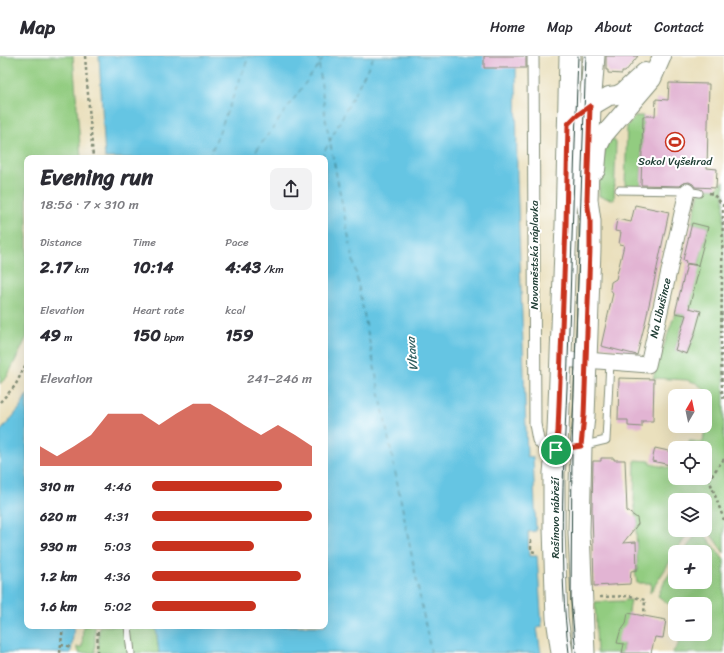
<!DOCTYPE html>
<html lang="en">
<head>
<meta charset="utf-8">
<style>
	body { margin:0; font-family:Sriracha,sans-serif; background:#f2f2f3; color:#2b2b33; height:100vh; display:flex; flex-direction:column; font-size:15px; white-space:nowrap }
	* { box-sizing:border-box; margin:0 }
	p { font-size:13px; color:#7c7c81 }
	.icon { flex:none; width:22px; height:22px; fill:none; stroke:currentColor; stroke-width:2; stroke-linecap:round; stroke-linejoin:round }
	.map { position:relative; flex:1; overflow:hidden }
	.panel { position:absolute; left:24px; top:99px; width:304px; height:474px; display:flex; flex-direction:column; background:#fff; border-radius:8px; box-shadow:0 4px 16px #0002 }
	.panel>* { flex:none }
	.needle { width:26px; rotate:9deg }
	.fabs { position:absolute; left:668px; top:333px; display:grid; gap:8px }
	.fabs a { display:grid; place-items:center; width:44px; height:44px; border-radius:8px; background:#fff; box-shadow:0 4px 16px #0002; font-size:20px }
	.pin { position:absolute; display:grid; place-items:center; width:34px; height:34px; color:#fff; margin:-17px; border:2px solid #fff; border-radius:50%; box-shadow:0 1px 4px #0007 }
	.round { display:grid; place-items:center; flex:none; width:42px; height:42px; border-radius:8px; background:#f2f2f3 }
	.overview { display:flex; align-items:center; justify-content:space-between; height:68px; padding:0 16px }
	h1 { font-size:22px; font-weight:800; line-height:30px }
	.figures { display:grid; grid-template-columns:repeat(3,1fr); gap:6px; height:68px; padding:4px 16px }
	.figures div { display:grid; align-content:center }
	.figures b { font-size:17px; font-weight:800 }
	.figures small { font-size:11px; font-weight:400 }
	.figures p { font-size:11px }
	.chart { height:112px; padding:8px 16px }
	.chart p { display:flex; justify-content:space-between }
	.chart svg { width:100%; height:72px; margin-top:4px; fill:#c8321e; opacity:.7 }
	ul { padding:0 16px; list-style:none; font-size:13px }
	li { display:grid; grid-template-columns:64px 48px 1fr; align-items:center; height:30px }
	li i { height:10px; border-radius:5px; background:#c8321e }
	header { display:flex; align-items:center; gap:24px; box-sizing:border-box; height:56px; padding:0 20px; background:#fff; border-bottom:1px solid #e1e1e2 }
	header strong { font-size:19px }
	nav { display:flex; gap:22px; margin-inline-start:auto; font-size:14px }
	.map>svg:first-child { display:block }
</style>
</head>
<body>
<header>
<strong>Map</strong>
<nav><a>Home</a><a>Map</a><a>About</a><a>Contact</a></nav>
</header>
<div class="map">
<svg width="724" height="597" viewBox="0 0 724 597">
	<rect width="100%" height="100%" fill="#fff"/>
	<filter id="ink" filterUnits="userSpaceOnUse"><feTurbulence type="fractalNoise" baseFrequency=".025" numOctaves="2"/><feDisplacementMap in="SourceGraphic" scale="8" xChannelSelector="R" yChannelSelector="G"/><feConvolveMatrix kernelMatrix="1 2 1 2 8 2 1 2 1" color-interpolation-filters="sRGB"/></filter>
	<filter id="wash" filterUnits="userSpaceOnUse"><feTurbulence type="fractalNoise" baseFrequency=".012" numOctaves="4" result="noise"/><feDisplacementMap in="SourceGraphic" scale="16" xChannelSelector="R" yChannelSelector="G"/><feGaussianBlur stdDeviation="0.9" result="paint"/><feColorMatrix in="noise" values="0 0 0 0 0 0 0 0 0 0 0 0 0 0 0 0 0 1.4 0 .05"/><feComposite in="paint" operator="in"/></filter>
	<g filter="url(#wash)">
		<rect width="100%" height="100%" fill="#eae0bd"/>
		<path fill="#92cc80" stroke="#58845a" d="M0 0H73L81 102H27V281L7 321 0 328Z
			M636 60H643L641 131 625 130 627 70Z
			M608 83 614 84 616 87 614 144 599 140V119Z
			M724 125V497L705 470V444H675V474H690L650 537 651 527H637L635 515 638 514V511L636 510V508L637 507 636 470 638 467 636 461 634 444 635 404 650 405V408L675 413V422H705V392H687L689 385 703 386 710 338 696 327 687 324 653 322 675 257 686 259 675 294 687 298 695 277 689 252 699 210 698 209 708 171 692 167 700 132H716Z
			M699 474H701L724 504V597H672L678 589 680 578H705V548H675V553L658 540 664 526 675 510V526H705V496H684Z
			M625 544H631L622 597H597L595 546 624 545Z
			M83 570H95V597H79V595L77 594V591H82Z
			M99 570H156L159 597H98Z"/>
		<path fill="#65c5e3" stroke="#42818c" d="M99 0H516L517 121 527 400 533 401 536 475 528 476 529 500H537L542 571 537 572 541 597H159L156 570H325V102H105Z
			M27 338V570H74L71 597H0V376L20 352Z"/>
		<g fill="none" stroke-linecap="round" stroke-linejoin="round">
			<path stroke="#305f60" stroke-width="1" stroke-dasharray="5 4" stroke-linecap="butt" d="M318 0 326 66 431 597
				M209 102 249 0
				M251 102 325 0
				M321 102 374 0"/>
		</g>
		<g id="blocks">
			<path fill="#e2b4d3" d="M484 0H526V12H484Z
				M606 0H638L625 16H622V18L608 17V14H606Z
				M669 27 709 28 707 112 717 113 716 132 695 131 693 128 689 126 684 127 680 130 641 129 643 60H655L656 43 668 44Z
				M635 149 669 156 646 263 637 299 601 290 613 237 610 233 611 226 616 223 624 189 619 188 621 176 615 175 617 163 631 166Z
				M692 167 708 171 698 209 685 207 686 205 683 204Z
				M687 208 700 210 689 252 701 255 695 277 687 298 675 294 686 259 675 257Z
				M619 322 654 323 653 365H642V371L628 370V364H618Z
				M655 392 673 396 670 409 652 405Z
				M601 402H614V404H625L627 455 637 462 638 468 623 487 636 486 637 514 631 515 630 528 594 530 592 453 593 405H601Z
				M628 557 666 564 663 582 655 581 651 597H622L624 588 617 587 620 576 626 568Z"/>
		</g>
	</g>
	<g filter="url(#ink)">
		<use href="#blocks" fill-opacity="0" stroke="#848e78" stroke-width="1"/>
		<g fill="none" stroke-linecap="round" stroke-linejoin="round">
			<defs>
				<path id="service" d="M619 134 687 135 699 137
					M558 394 581 390 606 384 610 306
					M128 570 131 597"/>
				<path id="pedestrian" d="M533 0 535 368 538 384 547 395"/>
				<path id="minor" d="M560 304H586L648 309 687 135"/>
				<path id="tertiary" d="M580 57 609 40 617 39 623 36 645 16
					M596 114 598 91 604 79 652 23 662 0"/>
				<path id="secondary" d="M562 597 557 562 556 536 554 472V417L558 375 566 169 570 0
					M584 597 579 476 581 390 584 360 590 193V165L587 144 590 50 594 0"/>
			</defs>
			<use href="#service" stroke="#848e78" stroke-width="9"/>
			<use href="#pedestrian" stroke="#848e78" stroke-width="13"/>
			<use href="#minor" stroke="#848e78" stroke-width="17"/>
			<use href="#tertiary" stroke="#848e78" stroke-width="20"/>
			<use href="#secondary" stroke="#848e78" stroke-width="23"/>
			<path stroke="#848e78" stroke-width="2.5" stroke-dasharray="3 3" stroke-linecap="butt" d="M85 0 93 102
				M709 137 713 138 723 149 721 293 722 335 724 345
				M0 346 15 330 27 306
				M724 403 709 423 724 464
				M531 484V495L535 496V493
				M600 541 630 540 645 544 644 559
				M61 589 72 591
				M60 597 63 570
				M97 597 98 570"/>
			<use href="#service" stroke="#fff" stroke-width="7"/>
			<use href="#pedestrian" stroke="#fff" stroke-width="11"/>
			<use href="#minor" stroke="#fff" stroke-width="15"/>
			<use href="#tertiary" stroke="#fff" stroke-width="18"/>
			<use href="#secondary" stroke="#fff" stroke-width="21"/>
			<path stroke="#1f3d34" stroke-width="1" d="M569 597C558 509 563 420 567 332 571 221 574 111 578 0
				M576 597 571 545 572 392 586 0"/>
		</g>
	</g>
	<g fill="none" stroke-linecap="round" stroke-linejoin="round" filter="url(#ink)">
		<defs>
			<path id="route" d="M590 50 587 144 590 165V193L584 360 581 390 556 394 558 375 566 169 568 68 576 60Z"/>
		</defs>
		<use href="#route" stroke="#fff" stroke-width="8"/>
		<use href="#route" stroke="#c8321e" stroke-width="5"/>
	</g>
	<defs>
		<symbol id="stadium-ring" viewBox="-11 -11 22 22"><circle r="9.5" fill="#fff" stroke="#c8321e" stroke-width="1.5"/><path d="M0-5a6.5 5 0 1 0 0 10a6.5 5 0 1 0 0-10ZM-3.5-1.8h7v3.6h-7Z" fill="#c8321e"/></symbol>
	</defs>
	<g fill-rule="evenodd">
		<use href="#stadium-ring" x="664" y="75" width="22" height="22"/>
	</g>
	<g text-anchor="middle" stroke-width="4" stroke-linejoin="round" paint-order="stroke">
		<g font-size="11" fill="#1f3d34" stroke="#fff">
			<text x="675" y="109">Sokol Vyšehrad</text>
		</g>
		<g font-size="11" fill="#1f3d34" stroke="#fff">
			<text transform="translate(534 199) rotate(-90)" y="4">Novoměstská náplavka</text>
			<text transform="translate(660 252) rotate(-77)" y="4">Na Libušince</text>
			<text transform="translate(555 462) rotate(-90)" y="4">Rašínovo nábřeží</text>
		</g>
		<g font-size="12" font-style="italic" fill="#305f60" stroke="#fff">
			<text transform="translate(412 298) rotate(-95)" y="4">Vltava</text>
		</g>
	</g>
</svg>
<div class="fabs">
<a><svg class="needle" viewBox="-14 -14 28 28"><path d="M0-13l5 13h-10z" fill="#e53935"/><path d="M0 13l5-13h-10z" fill="#7c7c81"/></svg></a>
<a><svg class="icon" aria-label="locate" viewBox="0 0 24 24"><circle cx="12" cy="12" r="6"/><path d="M12 2v4M12 18v4M2 12h4M18 12h4"/></svg></a>
<a><svg class="icon" aria-label="layers" viewBox="0 0 24 24"><path d="M12 4l9 5-9 5-9-5zM3 14l9 5 9-5"/></svg></a>
<a>+</a>
<a>−</a>
</div>
<div class="pin" style="left:556px;top:394px;background:#1e9e55"><svg class="icon" aria-label="arrive" viewBox="0 0 24 24"><path d="M6 21V4h12l-3 4 3 4H6"/></svg></div>
<section class="panel">
<div class="overview"><div><h1>Evening run</h1><p>18:56 · 7 × 310 m</p></div><a class="round"><svg class="icon" aria-label="share" viewBox="0 0 24 24"><path d="M12 15V3M7 8l5-5 5 5M5 13v7h14v-7"/></svg></a></div>
<div class="figures">
<div><p>Distance</p><b>2.17<small> km</small></b></div>
<div><p>Time</p><b>10:14</b></div>
<div><p>Pace</p><b>4:43<small> /km</small></b></div>
</div>
<div class="figures">
<div><p>Elevation</p><b>49<small> m</small></b></div>
<div><p>Heart rate</p><b>150<small> bpm</small></b></div>
<div><p>kcal</p><b>159</b></div>
</div>
<div class="chart"><p><span>Elevation</span>241–246 m</p>
<svg viewBox="0 0 160 44" preserveAspectRatio="none"><path d="M0 44V32L10 38L20 32L30 25L40 12L50 12L60 12L70 19L80 12L90 6L100 6L110 12L120 19L130 25L140 19L150 25L160 32V44z"/></svg>
</div>
<ul>
<li><b>310 m</b>4:46<i style="width:81%"></i></li>
<li><b>620 m</b>4:31<i style="width:100%"></i></li>
<li><b>930 m</b>5:03<i style="width:64%"></i></li>
<li><b>1.2 km</b>4:36<i style="width:93%"></i></li>
<li><b>1.6 km</b>5:02<i style="width:65%"></i></li>
</ul>
</section>
</div>
</body>
</html>
